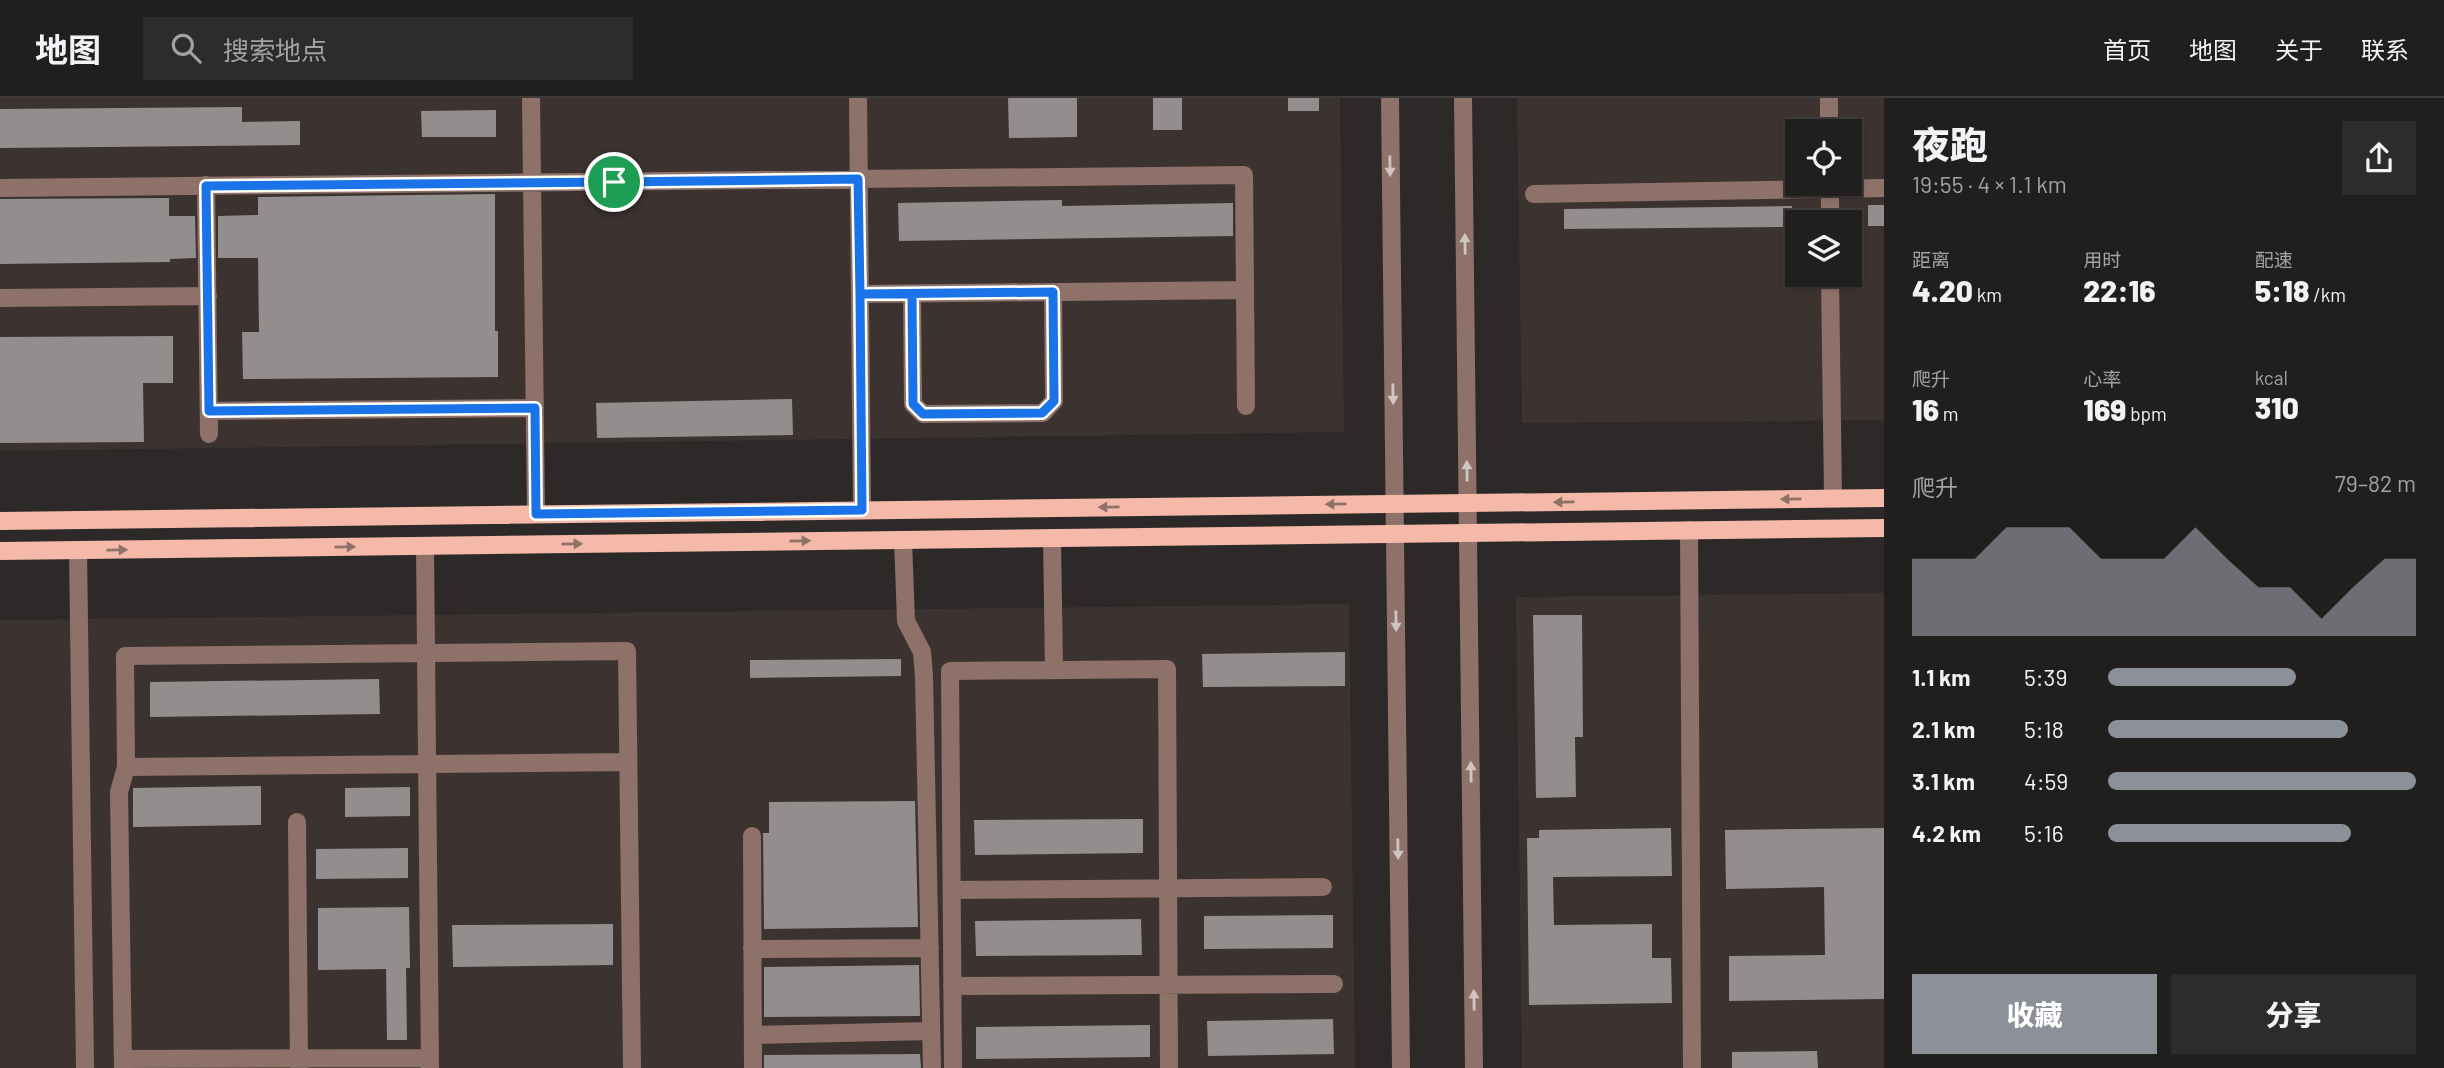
<!DOCTYPE html>
<html lang="zh">
<head>
<meta charset="utf-8">
<style>
	body { margin:0; font-family:Barlow,"Noto Sans SC",sans-serif; background:#2d2c2b; color:#f1f3f6; height:100vh; display:flex; flex-direction:column; font-size:26px; white-space:nowrap }
	* { box-sizing:border-box; margin:0 }
	p { font-size:23px; color:#a2a2a4 }
	.icon { flex:none; width:38px; height:38px; fill:none; stroke:currentColor; stroke-width:2; stroke-linecap:round; stroke-linejoin:round }
	.map { position:relative; flex:1; overflow:hidden }
	.panel { display:flex; flex-direction:column; background:#211f1e; width:560px }
	.panel>* { flex:none }
	.tools { position:absolute; left:1785px; top:21px; display:grid; gap:14px }
	.tools a { display:grid; place-items:center; width:77px; height:77px; border-radius:0px; background:#211f1e; box-shadow:0 2px 5px #0004,0 0 0 2px #3e3d3c; font-size:35px }
	.pin { position:absolute; display:grid; place-items:center; width:60px; height:60px; color:#fff; margin:-30px; border:4px solid #fff; border-radius:50%; box-shadow:0 2px 7px #0007 }
	.round { display:grid; place-items:center; flex:none; width:74px; height:74px; border-radius:0px; background:#2d2c2b }
	.head { display:flex; align-items:center; justify-content:space-between; height:119px; padding:0 28px }
	h1 { font-size:38px; font-weight:800; line-height:52px }
	.metrics { display:grid; grid-template-columns:repeat(3,1fr); gap:10px; height:119px; padding:7px 28px }
	.metrics div { display:grid; align-content:center }
	.metrics b { font-size:30px; font-weight:800 }
	.metrics small { font-size:19px; font-weight:400 }
	.metrics p { font-size:19px }
	.chart { height:196px; padding:14px 28px }
	.chart p { display:flex; justify-content:space-between }
	.chart svg { width:100%; height:126px; margin-top:7px; fill:#8c9099; opacity:.7 }
	.button { display:flex; gap:14px; margin-top:auto; padding:14px 28px }
	.button a { flex:1; height:80px; border-radius:0px; background:#8c9099; color:#fff; font-size:28px; font-weight:800; line-height:80px; text-align:center }
	.button a+a { background:#2d2c2b; color:#f1f3f6 }
	ul { padding:0 28px; list-style:none; font-size:23px }
	li { display:grid; grid-template-columns:112px 84px 1fr; align-items:center; height:52px }
	li i { height:18px; border-radius:9px; background:#8c9099 }
	header { display:flex; align-items:center; gap:42px; box-sizing:border-box; height:98px; padding:0 35px; background:#211f1e; border-bottom:2px solid #3e3d3c }
	header strong { font-size:33px }
	nav { display:flex; gap:38px; margin-inline-start:auto; font-size:24px }
	.search { width:490px; height:63px; background:#2d2c2b; display:flex; align-items:center; gap:18px; box-sizing:border-box; padding:0 24px; border-radius:0px; color:#a2a2a4; font-size:26px }
	main { display:flex; flex:1; min-height:0 }
	.map>svg:first-child { display:block }
</style>
</head>
<body>
<header>
<strong>地图</strong>
<div class="search"><svg class="icon" aria-label="search" viewBox="0 0 24 24"><circle cx="10" cy="10" r="6"/><path d="M15 15l6 6"/></svg>搜索地点</div>
<nav><a>首页</a><a>地图</a><a>关于</a><a>联系</a></nav>
</header>
<main>
<div class="map">
<svg width="1884" height="970" viewBox="0 0 1884 970">
	<rect width="100%" height="100%" fill="#2c2928"/>
	<path fill="#3c3331" fill-rule="evenodd" d="M0 0H1340L1344 334 0 353Z
		M1517 0H1884V322L1522 325ZM1797 33H1850V86H1797ZM1797 124H1850V177H1797Z
		M1884 495V970H1522L1516 499Z
		M1349 506 1355 970H0V522Z"/>
	<path fill="#928e8d" d="M1008 0H1077V39L1009 40Z
		M1153 0H1182V32H1153Z
		M1288 0H1319V13H1288Z
		M242 9V24L300 23V47L0 50V11Z
		M496 12V39H422L421 13Z
		M495 96V233H498V279L243 281 242 234H259L258 160H218V118L258 117V99Z
		M169 100V118H195L196 160 170 161V164L0 166V101Z
		M1062 102V108L1233 105V138L899 143 898 105Z
		M1868 107H1884V128H1868Z
		M1792 108V129L1564 131V111Z
		M173 238V285H143L144 344 0 345V239Z
		M792 301 793 337 597 340 596 305Z
		M1533 517H1582L1583 639H1575L1576 699 1536 700Z
		M1345 554V588L1203 589 1202 556Z
		M901 561V578L750 580V562Z
		M379 581 380 616 150 619V584Z
		M261 688V727L133 729V690Z
		M410 689V718L345 719V690Z
		M915 703 918 829 764 831 763 735H769V704Z
		M1143 721V755L975 757 974 722Z
		M1671 730 1672 778 1553 779 1554 827 1652 826V860H1671L1672 905 1529 907 1527 740H1539V732Z
		M1884 730V901L1729 903V858L1825 857 1824 789 1726 791 1725 732Z
		M408 750V780L316 781V751Z
		M409 809 410 870H406L407 942H387L386 871 318 872V810Z
		M1333 817V850L1204 851V818Z
		M1141 821 1142 857 976 858 975 823Z
		M613 826V867L453 869 452 827Z
		M919 867 920 918 764 919V869Z
		M1333 921 1334 956 1208 958 1207 923Z
		M1150 927V959L976 961V929Z
		M1817 953 1818 970H1732V954Z
		M920 956 921 970H764V957Z"/>
	<g fill="none" stroke-linecap="round" stroke-linejoin="round">
		<path stroke="#8e7269" stroke-width="18" d="M531 0 536 416
			M858 0 862 412
			M1390 0 1401 970
			M1463 0 1474 970
			M1829 0V33
			M1830 86V124
			M206 87 209 336
			M0 90 1244 77 1246 308
			M1534 96 1884 90
			M1830 177 1833 400
			M860 196 1245 192
			M912 196 913 306 923 316 1043 315 1054 303 1053 194
			M0 200 208 198
			M209 313 535 310
			M1689 432 1692 970
			M1052 440 1054 572
			M903 442 906 523 922 554 924 578 932 970
			M425 448 430 970
			M78 452 85 970
			M126 669 628 664
			M297 724 299 970
			M752 738 753 970
			M952 792 1323 789
			M752 851 930 850
			M952 888 1334 886
			M753 937 931 933
			M123 961 430 960
			M123 970 119 694 126 669 125 558 627 553 632 970
			M953 970 950 573 1167 571 1169 970"/>
		<path stroke="#f4b9a8" stroke-width="18" d="M0 423 1884 400
			M0 453 1884 430"/>
	</g>
	<defs><path id="oneway-solid" d="M-6-.8H1V-3.2L6.5 0L1 3.2V.8H-6Z" transform="scale(1.75)"/></defs>
	<g fill="#cec6c3">
		<use href="#oneway-solid" transform="translate(1390 68) rotate(89)"/>
		<use href="#oneway-solid" transform="translate(1465 146) rotate(-91)"/>
		<use href="#oneway-solid" transform="translate(1393 296) rotate(89)"/>
		<use href="#oneway-solid" transform="translate(1467 373) rotate(-91)"/>
		<use href="#oneway-solid" transform="translate(1396 523) rotate(89)"/>
		<use href="#oneway-solid" transform="translate(1471 674) rotate(-91)"/>
		<use href="#oneway-solid" transform="translate(1398 751) rotate(89)"/>
		<use href="#oneway-solid" transform="translate(1474 902) rotate(-91)"/>
	</g>
	<g fill="#907168">
		<use href="#oneway-solid" transform="translate(1791 401) rotate(179)"/>
		<use href="#oneway-solid" transform="translate(1564 404) rotate(179)"/>
		<use href="#oneway-solid" transform="translate(1336 406) rotate(179)"/>
		<use href="#oneway-solid" transform="translate(1109 409) rotate(179)"/>
		<use href="#oneway-solid" transform="translate(800 443) rotate(-1)"/>
		<use href="#oneway-solid" transform="translate(572 446) rotate(-1)"/>
		<use href="#oneway-solid" transform="translate(345 449) rotate(-1)"/>
		<use href="#oneway-solid" transform="translate(117 452) rotate(-1)"/>
	</g>
	<g fill="none" stroke-linecap="round" stroke-linejoin="round">
		<defs>
			<path id="route" d="M614 84 206 88 209 313 535 310 536 416 862 412 860 196 1053 194 1054 303 1042 315 923 316 913 306 912 196H860L858 81 614 84"/>
		</defs>
		<use href="#route" stroke="#fff" stroke-width="14"/>
		<use href="#route" stroke="#1a73e8" stroke-width="9"/>
	</g>
</svg>
<div class="tools">
<a><svg class="icon" aria-label="locate" viewBox="0 0 24 24"><circle cx="12" cy="12" r="6"/><path d="M12 2v4M12 18v4M2 12h4M18 12h4"/></svg></a>
<a><svg class="icon" aria-label="layers" viewBox="0 0 24 24"><path d="M12 4l9 5-9 5-9-5zM3 14l9 5 9-5"/></svg></a>
</div>
<div class="pin" style="left:614px;top:84px;background:#1e9e55"><svg class="icon" aria-label="arrive" viewBox="0 0 24 24"><path d="M6 21V4h12l-3 4 3 4H6"/></svg></div>
</div>
<section class="panel">
<div class="head"><div><h1>夜跑</h1><p>19:55 · 4 × 1.1 km</p></div><a class="round"><svg class="icon" aria-label="share" viewBox="0 0 24 24"><path d="M12 15V3M7 8l5-5 5 5M5 13v7h14v-7"/></svg></a></div>
<div class="metrics">
<div><p>距离</p><b>4.20<small> km</small></b></div>
<div><p>用时</p><b>22:16</b></div>
<div><p>配速</p><b>5:18<small> /km</small></b></div>
</div>
<div class="metrics">
<div><p>爬升</p><b>16<small> m</small></b></div>
<div><p>心率</p><b>169<small> bpm</small></b></div>
<div><p>kcal</p><b>310</b></div>
</div>
<div class="chart"><p><span>爬升</span>79–82 m</p>
<svg viewBox="0 0 160 44" preserveAspectRatio="none"><path d="M0 44V17L10 17L20 17L30 6L40 6L50 6L60 17L70 17L80 17L90 6L100 17L110 27L120 27L130 38L140 27L150 17L160 17V44z"/></svg>
</div>
<ul>
<li><b>1.1 km</b>5:39<i style="width:61%"></i></li>
<li><b>2.1 km</b>5:18<i style="width:78%"></i></li>
<li><b>3.1 km</b>4:59<i style="width:100%"></i></li>
<li><b>4.2 km</b>5:16<i style="width:79%"></i></li>
</ul>
<div class="button"><a>收藏</a><a>分享</a></div>
</section>
</main>
</body>
</html>
